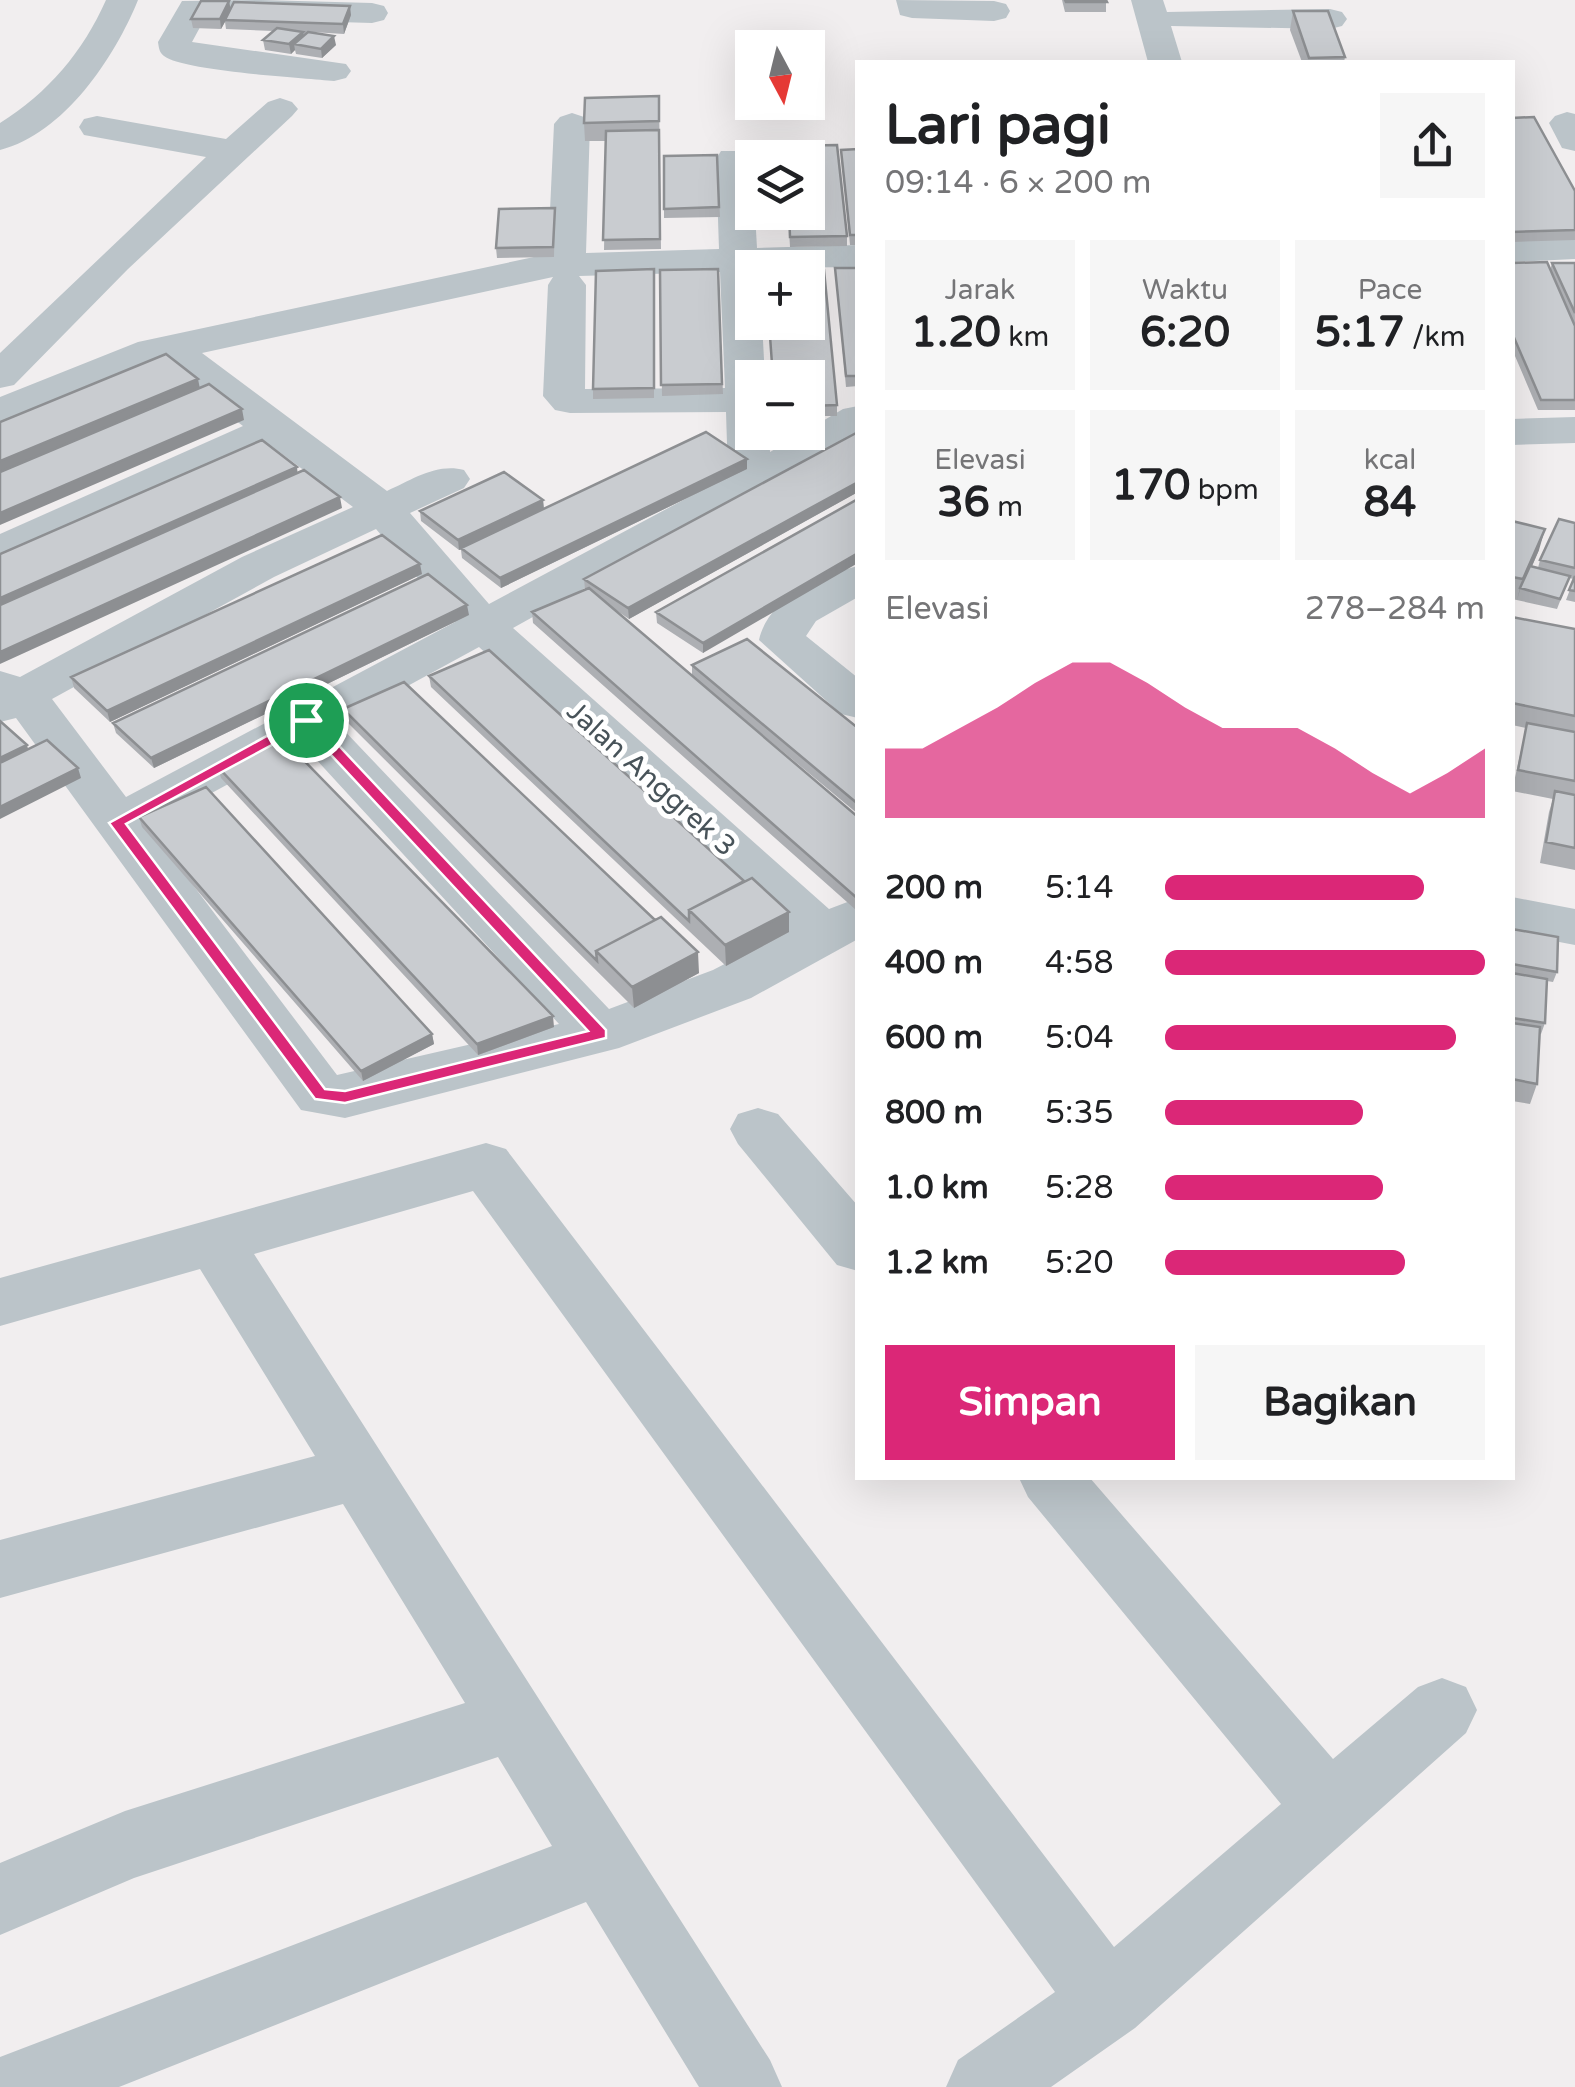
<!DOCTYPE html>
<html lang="id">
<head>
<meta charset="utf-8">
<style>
	body { margin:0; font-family:"Varela Round",sans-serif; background:#f6f6f6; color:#202124; height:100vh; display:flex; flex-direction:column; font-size:38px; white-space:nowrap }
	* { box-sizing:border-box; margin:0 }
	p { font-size:32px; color:#757577 }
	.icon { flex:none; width:55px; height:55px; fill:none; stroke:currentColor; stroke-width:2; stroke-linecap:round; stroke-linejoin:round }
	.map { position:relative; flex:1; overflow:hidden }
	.side { position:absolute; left:855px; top:60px; width:660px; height:1420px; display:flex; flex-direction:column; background:#fff; border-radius:0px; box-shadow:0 10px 40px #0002 }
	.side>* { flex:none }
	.needle { width:65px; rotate:173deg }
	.buttons { position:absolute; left:735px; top:30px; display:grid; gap:20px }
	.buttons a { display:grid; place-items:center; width:90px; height:90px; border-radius:0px; background:#fff; box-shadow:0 10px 40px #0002; font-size:50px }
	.pin { position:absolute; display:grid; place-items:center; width:85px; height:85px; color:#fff; margin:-42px; border:5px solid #fff; border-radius:50%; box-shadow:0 2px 10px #0007 }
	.round { display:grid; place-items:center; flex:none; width:105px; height:105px; border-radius:0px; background:#f6f6f6 }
	.summary { display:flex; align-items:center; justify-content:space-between; height:170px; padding:0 30px }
	h1 { font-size:55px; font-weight:700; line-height:75px }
	.stats { display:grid; grid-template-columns:repeat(3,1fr); gap:15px; height:170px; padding:10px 30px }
	.stats div { display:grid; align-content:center; border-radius:0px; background:#f6f6f6; text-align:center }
	.stats b { font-size:42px; font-weight:700 }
	.stats small { font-size:28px; font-weight:400 }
	.stats p { font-size:28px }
	.chart { height:280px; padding:20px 30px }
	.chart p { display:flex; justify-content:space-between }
	.chart svg { width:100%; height:180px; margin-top:10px; fill:#db2777; opacity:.7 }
	.action { display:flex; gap:20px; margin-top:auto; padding:20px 30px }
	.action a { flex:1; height:115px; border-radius:0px; background:#db2777; color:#fff; font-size:40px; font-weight:700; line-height:115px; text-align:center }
	.action a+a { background:#f6f6f6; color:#202124 }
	ul { padding:0 30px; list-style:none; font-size:32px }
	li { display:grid; grid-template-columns:160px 120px 1fr; align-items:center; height:75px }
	li i { height:25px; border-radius:12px; background:#db2777 }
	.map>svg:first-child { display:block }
</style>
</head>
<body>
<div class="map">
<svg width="1575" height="2087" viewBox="0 0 1575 2087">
	<rect width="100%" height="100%" fill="#f1eeef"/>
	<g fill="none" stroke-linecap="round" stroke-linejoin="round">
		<path fill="#bbc4c9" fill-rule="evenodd" d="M106 0H138C115 57 64 134 0 150V123C48 93 83 52 106 0Z
			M261 0 372 3 384 6 388 13 384 20 372 23 205 18 192 42 346 64 351 71 346 78 334 81C303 78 183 71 164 56 159 52 159 48 158 42L182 1Z
			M896 0 994 1 1006 4 1010 11 1006 18 994 21 912 18 900 15Z
			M1131 0H1163L1167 12 1330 9 1342 12 1347 19 1342 26 1330 29 1171 26 1182 62H1148Z
			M280 98 292 102 298 109 292 116 128 269 14 385 0 388V353L206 157 84 135 79 127 84 119 97 116 226 139 268 102Z
			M1567 112 1575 114V151L1562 148 1549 123 1555 116Z
			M572 113 584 117 590 124 586 253 719 249 716 159 721 151H747L752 159 757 248 858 245V267L752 268V322H762L765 378H752V432H769L770 452 843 409 858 406V436L513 628 829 909 858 898V939L751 998 619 1048 345 1118 301 1110 16 718 0 722V671L20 677 242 557 353 507 270 445 0 563V534L243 426 184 382 165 360 0 424V397L138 342 548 254 554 124 560 117ZM720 272 725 388 585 389 586 285 579 276ZM553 277 548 285 543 396 555 410 570 413 726 412 728 476 489 604 410 513 464 488 470 479 464 470C436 463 412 480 387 491L202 353ZM376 529 455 622 126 797 52 699 274 577ZM479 647 788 931 713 970 609 1009 338 724ZM302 744 559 1024 337 1075 149 827Z
			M1575 237V259L1512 262V240Z
			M1575 417V443L1512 445V419Z
			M858 566V597L816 621 806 636 858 678V718L841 714 759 640C768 598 820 575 858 566Z
			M1512 897 1575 909V945L1512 933Z
			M758 1108 778 1114 858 1206V1271L837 1265 738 1144 730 1129 738 1114Z
			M486 1143 506 1149 1114 1947 1281 1804 1028 1497 1019 1478H1090L1333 1759 1418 1687 1442 1678 1466 1687 1477 1710 1466 1733 1135 2028 1051 2087H946L958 2060 1055 1992 473 1191 254 1254 770 2060 782 2087H699L586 1902 119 2087H0V2057L552 1846 498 1757 134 1878 0 1935V1863L125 1811 465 1703 343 1504 0 1598V1540L315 1456 200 1269 0 1326V1278Z"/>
	</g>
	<path fill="#adafb3" d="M1062 0H1106V12H1065Z
		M229 1 230 9 351 15 344 34 312 32 336 45 322 58 296 54 295 50 291 54 265 50 263 40 274 31 226 29 225 22 221 29 193 28 191 19Z
		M1293 11 1345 57 1344 62H1302L1290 30Z
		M659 96 661 249 604 250 606 141H585L584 123Z
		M1512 118 1575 191V240L1512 242Z
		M858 149V245H850L841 150Z
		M717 155 720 217 664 218V156Z
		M555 208 554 257 497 258 496 248Z
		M788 212 847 236V246L790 247Z
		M1512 263 1550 271 1552 263H1575V410H1538L1512 349Z
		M835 268H858V386L846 387Z
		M654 269V398L593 399V389Z
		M718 269 723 394 662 396 660 270Z
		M808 378 837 405V416H808Z
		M858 432V492L629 619 613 608 858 817 856 910 533 623 532 612 585 589 584 579Z
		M747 459V469L501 588 462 558 461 550H459L421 521 420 511 543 500 544 509Z
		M858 499 703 653 657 623 656 612Z
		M1512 521 1539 550 1532 566 1538 568 1540 560 1575 523V602L1566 600 1574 579 1569 578 1557 609 1512 599Z
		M422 574 110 722 74 688 71 677Z
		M469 615 154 768 116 733 113 723Z
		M1512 617 1575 629V870L1540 863 1549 812 1553 799 1512 791 1526 728 1512 725Z
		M692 665 858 728V814L692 676Z
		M429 676 789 932 726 966 431 687Z
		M343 709 699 973 634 1008 345 720Z
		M218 767 554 1027 478 1055 221 778Z
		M139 817 432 1034 434 1044 363 1081 142 827Z
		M1512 929 1557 972 1553 982 1547 981 1545 1023 1541 1034H1540L1537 1084 1530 1104 1512 1101Z"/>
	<path fill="#8d8f92" d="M229 1 231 11 221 29 220 19Z
		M350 6 351 15 344 34 343 24Z
		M303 32 305 41 294 44 295 50 291 54 289 44Z
		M334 36 336 45 322 58 321 49Z
		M198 379 200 389 0 473V461Z
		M242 409 244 420 0 525V513Z
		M747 459V469L501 588 500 578Z
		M297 467 298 477 0 610V598Z
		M858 482V492L629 619 628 608Z
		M340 497 342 508 0 664V652Z
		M543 500 544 511 459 550 458 540Z
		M1545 529 1539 550 1522 589 1520 588 1517 600 1523 579Z
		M858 553V563L703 653V643Z
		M420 564 422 574 110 722 107 711Z
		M467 605 469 615 154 768 151 758Z
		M27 745 30 756 0 771V758Z
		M78 768 81 778 0 819V807Z
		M789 912V932L726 966 725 945Z
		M698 952 699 973 634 1008 632 987Z
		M553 1016 554 1027 478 1055 477 1044Z
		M432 1034 434 1044 363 1081 361 1071Z"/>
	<path fill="#c9ccd0" stroke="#8d8f92" stroke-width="2.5" d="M1065 0H1106L1107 2H1066Z
		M201 1H229L220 19H191Z
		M234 2 350 6 343 24 225 20Z
		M1293 11H1328L1345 57 1309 58Z
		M277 28 303 32 289 44 263 40Z
		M308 32 334 36 321 49 294 44Z
		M659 96V121L584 123 585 98Z
		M1534 117 1575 191V230L1512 232V118Z
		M659 130 660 239 603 240 606 131Z
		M837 145 847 236 790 237 789 212H808V158H784L783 146Z
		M858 149V235H850L841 150Z
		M717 155 719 207 664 209V156Z
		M555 208 553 247 496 248 499 209Z
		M1547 262 1575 326V400H1541L1512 333V263Z
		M1552 263H1575V313Z
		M835 268H858V376H846Z
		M654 269V388L593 389 596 271Z
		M718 269 722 384 661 385 660 270Z
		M808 270H824L837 405 808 406V378H773L769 322H808Z
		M166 354 198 379 0 461V422Z
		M209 384 242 409 0 513V472Z
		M706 432 747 459 500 578 461 548Z
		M858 432V482L628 608 584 579Z
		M262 440 297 467 0 598V554Z
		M304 470 340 497 0 652V605Z
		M504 472 543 500 458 540 420 511Z
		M858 499V553L703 643 656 612Z
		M1559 519 1575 523V568L1540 560Z
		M1512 521 1545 529 1523 579 1512 577Z
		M382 535 420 564 107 711 71 677Z
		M1530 566 1570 576 1560 599 1520 588Z
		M428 574 467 605 151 758 113 723Z
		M1575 576V591L1569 590Z
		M589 588 858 817V899L532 612Z
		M1512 617 1575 629V716L1512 703Z
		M747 639 858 728V804L692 665Z
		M489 650 744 881 689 910V921L429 676Z
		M404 682 655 920 596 951 597 961 343 709Z
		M0 721 27 745 0 758Z
		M1527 723 1575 732V781L1518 770Z
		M283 739 553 1016 477 1044 218 767Z
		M47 740 78 768 0 807V763Z
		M206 787 432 1034 361 1071 139 817Z
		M1555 791 1575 795V848L1546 842Z
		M752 878 789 912 725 945 689 910Z
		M661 917 698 952 632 987 596 951Z
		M1512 929 1558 937 1557 972 1512 964Z
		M1512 973 1547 979 1545 1023 1512 1018Z
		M1512 1023 1540 1027 1537 1084 1512 1079Z"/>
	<path fill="#db2777" stroke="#fff" stroke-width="2.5" fill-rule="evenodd" d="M301 717H312L606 1030V1038L345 1103 315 1099 109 823ZM305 727 588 1031 345 1091 325 1089 126 824Z"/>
	<g text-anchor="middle" stroke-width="10" stroke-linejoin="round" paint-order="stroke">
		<g font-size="28" fill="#485359" stroke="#fff">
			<text transform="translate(652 778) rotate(42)" y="10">Jalan Anggrek 3</text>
		</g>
	</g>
</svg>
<div class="buttons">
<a><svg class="needle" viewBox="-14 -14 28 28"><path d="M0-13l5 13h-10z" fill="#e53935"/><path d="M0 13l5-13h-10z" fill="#757577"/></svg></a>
<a><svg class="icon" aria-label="layers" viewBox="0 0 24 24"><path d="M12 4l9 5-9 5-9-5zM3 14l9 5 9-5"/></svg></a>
<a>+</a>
<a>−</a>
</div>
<div class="pin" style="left:306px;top:720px;background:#1e9e55"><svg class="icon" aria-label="arrive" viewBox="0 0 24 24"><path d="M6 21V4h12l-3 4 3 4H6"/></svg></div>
<section class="side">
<div class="summary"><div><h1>Lari pagi</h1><p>09:14 · 6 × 200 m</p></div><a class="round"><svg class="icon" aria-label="share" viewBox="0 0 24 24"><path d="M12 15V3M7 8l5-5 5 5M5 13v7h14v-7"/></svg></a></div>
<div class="stats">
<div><p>Jarak</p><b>1.20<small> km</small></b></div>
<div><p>Waktu</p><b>6:20</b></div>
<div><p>Pace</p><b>5:17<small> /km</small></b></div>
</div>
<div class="stats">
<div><p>Elevasi</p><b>36<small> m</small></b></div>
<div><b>170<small> bpm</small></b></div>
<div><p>kcal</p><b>84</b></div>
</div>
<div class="chart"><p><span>Elevasi</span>278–284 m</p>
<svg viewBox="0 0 160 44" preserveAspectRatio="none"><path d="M0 44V27L10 27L20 22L30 17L40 11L50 6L60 6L70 11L80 17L90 22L100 22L110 22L120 27L130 33L140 38L150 33L160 27V44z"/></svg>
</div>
<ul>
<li><b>200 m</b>5:14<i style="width:81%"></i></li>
<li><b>400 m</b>4:58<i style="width:100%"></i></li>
<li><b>600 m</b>5:04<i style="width:91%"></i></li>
<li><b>800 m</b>5:35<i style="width:62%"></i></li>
<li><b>1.0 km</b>5:28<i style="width:68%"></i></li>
<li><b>1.2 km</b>5:20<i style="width:75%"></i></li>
</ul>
<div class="action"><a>Simpan</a><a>Bagikan</a></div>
</section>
</div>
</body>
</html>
